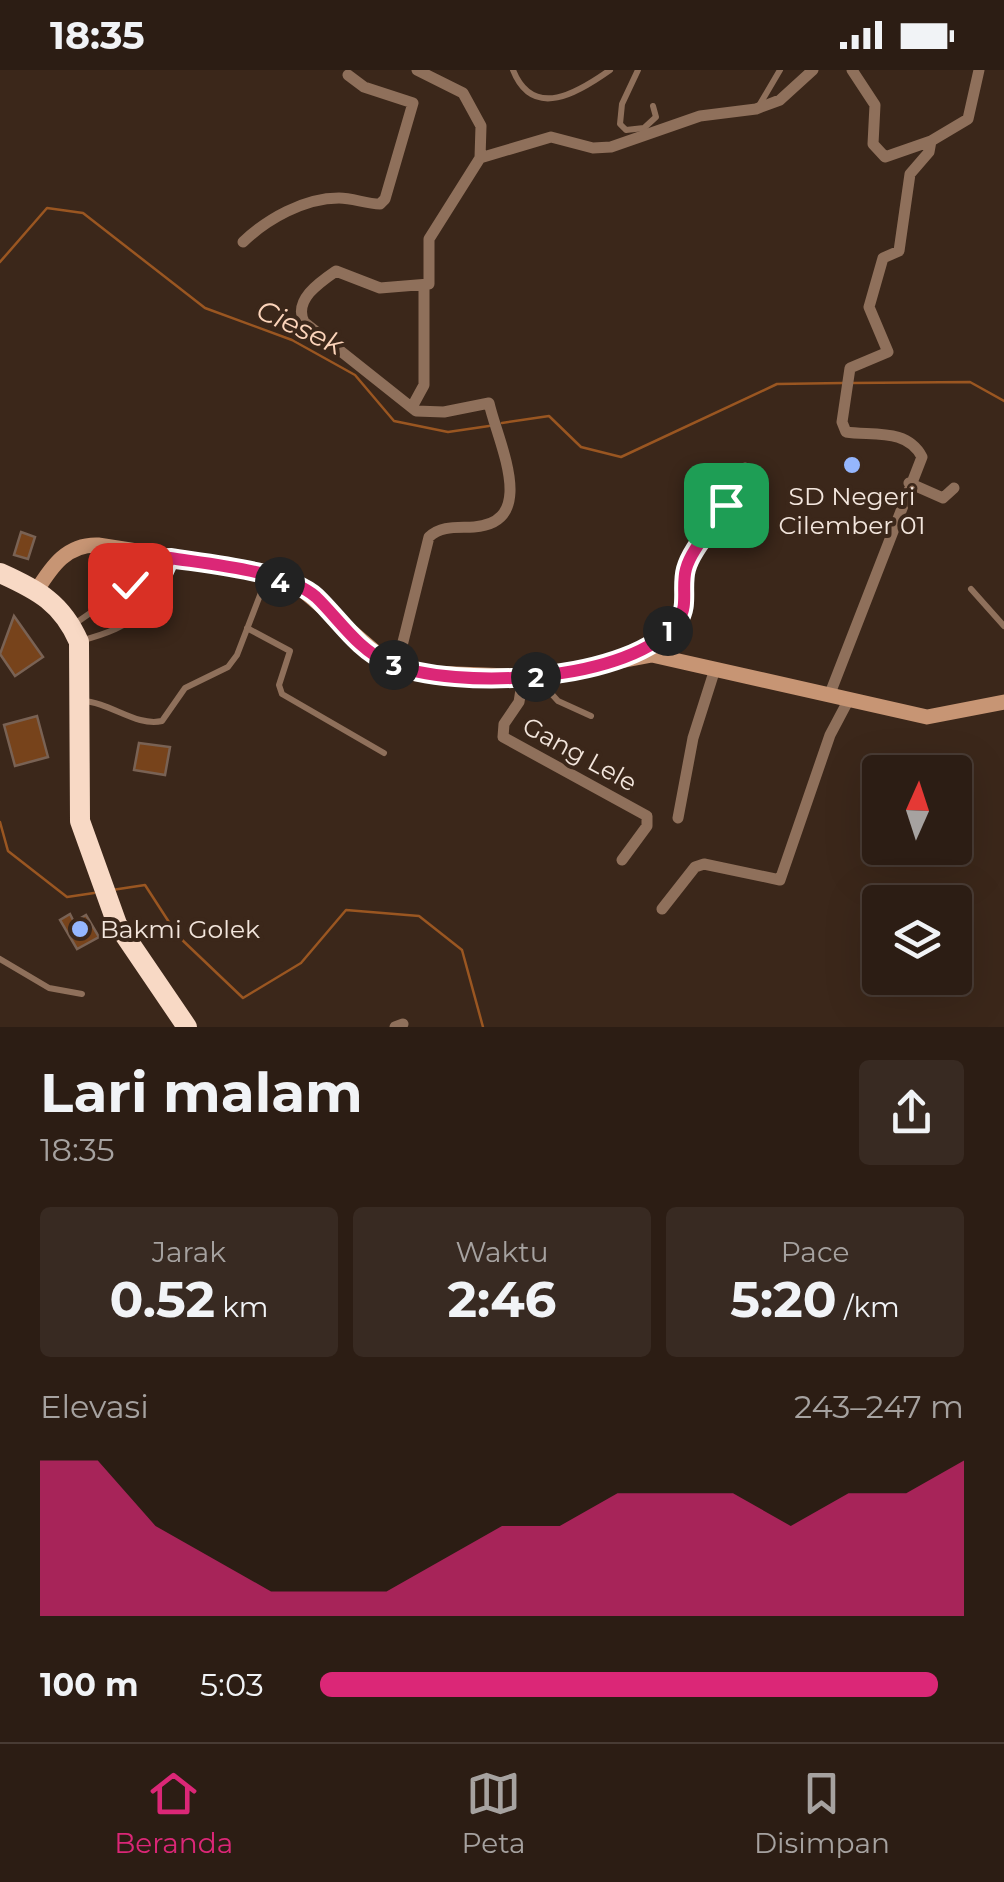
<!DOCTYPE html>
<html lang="id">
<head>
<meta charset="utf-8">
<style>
	body { margin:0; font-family:Montserrat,sans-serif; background:#382a22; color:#f1f3f6; height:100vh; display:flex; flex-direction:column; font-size:38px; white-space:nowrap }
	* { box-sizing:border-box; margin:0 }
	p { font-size:32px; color:#a6a2a0 }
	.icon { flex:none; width:55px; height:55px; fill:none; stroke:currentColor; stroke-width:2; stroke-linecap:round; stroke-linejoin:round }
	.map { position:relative; height:957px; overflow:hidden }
	.panel { display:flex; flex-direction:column; background:#2c1d14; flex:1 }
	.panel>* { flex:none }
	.needle { width:65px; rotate:3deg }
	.fabs { position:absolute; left:862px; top:685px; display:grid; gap:20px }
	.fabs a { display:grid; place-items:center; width:110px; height:110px; border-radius:10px; background:#2c1d14; box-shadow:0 10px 40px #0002,0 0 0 2px #483b34; font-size:50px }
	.pin { position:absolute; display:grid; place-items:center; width:85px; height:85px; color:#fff; margin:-42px; border-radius:20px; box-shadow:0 5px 15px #0006 }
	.km { position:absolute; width:50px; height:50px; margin:-25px; border-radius:50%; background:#222; color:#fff; font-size:28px; line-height:50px; text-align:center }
	.round { display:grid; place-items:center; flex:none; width:105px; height:105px; border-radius:10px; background:#382a22 }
	.head { display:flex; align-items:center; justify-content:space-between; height:170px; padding:0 40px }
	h1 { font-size:55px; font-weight:700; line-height:75px }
	.figures { display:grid; grid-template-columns:repeat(3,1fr); gap:15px; height:170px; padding:10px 40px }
	.figures div { display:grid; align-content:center; border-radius:10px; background:#382a22; text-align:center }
	.figures b { font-size:50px; font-weight:700 }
	.figures small { font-size:28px; font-weight:400 }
	.figures p { font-size:28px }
	.chart { height:280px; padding:20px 40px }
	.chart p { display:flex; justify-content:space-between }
	.chart svg { width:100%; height:180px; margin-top:10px; fill:#db2777; opacity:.7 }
	ul { padding:0 40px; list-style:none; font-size:32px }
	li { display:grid; grid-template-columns:160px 120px 1fr; align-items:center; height:75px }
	li i { height:25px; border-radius:12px; background:#db2777 }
	.status { display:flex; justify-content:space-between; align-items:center; height:70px; padding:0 50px; background:#2c1d14; direction:ltr }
	.status svg { height:28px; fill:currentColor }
	.menu { display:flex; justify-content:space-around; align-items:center; height:140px; border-top:2px solid #483b34; background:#2c1d14; font-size:28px; color:#a6a2a0 }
	.menu a { display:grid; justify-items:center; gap:5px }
	.menu .active { color:#db2777 }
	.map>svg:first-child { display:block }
</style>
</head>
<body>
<div class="status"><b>18:35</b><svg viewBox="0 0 49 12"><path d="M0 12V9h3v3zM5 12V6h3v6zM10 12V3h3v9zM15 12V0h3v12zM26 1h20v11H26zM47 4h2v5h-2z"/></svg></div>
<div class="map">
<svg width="1004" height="957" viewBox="0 0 1004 957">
	<rect width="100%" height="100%" fill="#3b271a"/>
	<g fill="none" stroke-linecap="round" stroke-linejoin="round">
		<path stroke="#9a5621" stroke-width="2.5" d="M0 192 47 138 83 143 205 238 292 270 355 305 394 351 448 362 489 356
			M851 313 970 312 1004 331
			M502 353 549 346 581 377 621 387 777 314 843 313
			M0 752 8 781 67 827 94 823
			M112 820 145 815 178 866 243 928 301 893 346 840 419 846 462 880 483 957"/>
	</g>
	<path fill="#77431b" stroke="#796254" stroke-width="2.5" d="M21 462 35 467 28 489 14 485Z
		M14 546 43 587 15 606 0 584Z
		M37 646 48 687 15 696 4 655Z
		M139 673 170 677 165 705 134 700Z
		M70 844 74 852 86 845 99 867 77 879 60 850Z"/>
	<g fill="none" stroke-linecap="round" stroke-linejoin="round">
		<path stroke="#8f705b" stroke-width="6" d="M513 0C533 51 579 22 610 0
			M638 0 622 34 620 54 626 60 644 58 656 47 653 36
			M760 34 780 0
			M971 519 1004 556
			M73 555 142 507 161 508
			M247 558 290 581 279 615 282 624 384 683
			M80 571C139 555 145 543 170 488
			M537 608 558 631 591 646
			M82 631C110 632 136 657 162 651L185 618 228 597 237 585 267 507
			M0 889 49 918 82 924"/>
		<path stroke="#8f705b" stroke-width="11" d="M852 0 875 35 873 74 885 87 931 71 968 49 979 0
			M480 88 551 67 593 78 611 77 700 46 756 39 780 30 813 0
			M243 172C267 149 304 128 339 128 353 128 366 134 380 134L385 129 413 33 364 17 348 5
			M412 337 424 315V217
			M701 401 730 423
			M909 413 943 428 954 418
			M637 585 681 548 687 496 745 398
			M397 596 429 467C442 455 458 458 474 457 539 452 498 373 489 333L444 342 416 341 304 252C293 230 320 212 336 201L380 218 429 214V169L480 88 481 56 463 23 417 0
			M523 607 519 632 504 654 503 667 647 746V756L622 790
			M829 626 922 387C907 358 872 366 846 362L842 352 850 298 888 282 869 237 883 188 899 181 910 104 929 82 931 71
			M678 748 693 668 715 599
			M662 839 695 797 704 794 780 810 830 665 848 631
			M395 957 403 954"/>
		<path stroke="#c79574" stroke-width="15" d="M37 520C52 496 67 474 98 475L240 497 299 517 387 592 430 603 536 607 652 585 927 647 1004 632"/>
		<path stroke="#f8d9c5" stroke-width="20" d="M0 503C38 520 62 533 79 572L80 751 117 854 187 957"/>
	</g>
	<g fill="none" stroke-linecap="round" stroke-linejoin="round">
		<defs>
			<path id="route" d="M130 515 142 506 161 508 170 488C208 494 287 501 316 527 339 549 358 580 389 593 454 621 634 613 678 551 689 536 681 517 686 499 692 477 715 456 726 435"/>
		</defs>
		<use href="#route" stroke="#fff" stroke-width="20"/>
		<use href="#route" stroke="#db2777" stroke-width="12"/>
	</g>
	<g fill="#95b6fd" stroke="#3b271a" stroke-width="4">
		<circle cx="852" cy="395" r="10"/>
		<circle cx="80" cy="859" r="10"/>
	</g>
	<g text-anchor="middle" stroke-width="8" stroke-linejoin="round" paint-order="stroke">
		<g font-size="25" fill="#f3e6dd" stroke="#3b271a">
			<text x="852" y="435">SD Negeri<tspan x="852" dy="29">Cilember 01</tspan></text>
			<text x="100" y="868" text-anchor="start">Bakmi Golek</text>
		</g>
		<g font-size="25" fill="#f3e6dd" stroke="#3b271a">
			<text transform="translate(580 684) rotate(29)" y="9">Gang Lele</text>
		</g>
		<g font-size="28" font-style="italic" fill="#fcd4ba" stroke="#3b271a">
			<text transform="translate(300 257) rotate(25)" y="10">Ciesek</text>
		</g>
	</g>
</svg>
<div class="fabs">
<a><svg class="needle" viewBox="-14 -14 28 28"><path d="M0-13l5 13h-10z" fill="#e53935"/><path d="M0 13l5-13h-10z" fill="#a6a2a0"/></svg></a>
<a><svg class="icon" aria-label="layers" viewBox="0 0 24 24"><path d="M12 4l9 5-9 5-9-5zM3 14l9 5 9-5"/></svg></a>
</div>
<div class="pin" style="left:726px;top:435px;background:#1e9e55"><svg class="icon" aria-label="arrive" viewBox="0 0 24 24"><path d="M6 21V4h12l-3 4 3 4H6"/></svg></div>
<div class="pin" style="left:130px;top:515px;background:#d93025"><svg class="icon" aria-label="check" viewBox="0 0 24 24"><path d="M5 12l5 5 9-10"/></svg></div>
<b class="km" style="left:668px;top:561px">1</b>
<b class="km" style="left:536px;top:607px">2</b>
<b class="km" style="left:394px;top:595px">3</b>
<b class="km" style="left:280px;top:512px">4</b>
</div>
<section class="panel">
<div class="head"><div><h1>Lari malam</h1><p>18:35</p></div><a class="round"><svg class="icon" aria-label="share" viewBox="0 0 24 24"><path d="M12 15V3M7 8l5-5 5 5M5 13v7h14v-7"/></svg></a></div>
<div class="figures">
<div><p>Jarak</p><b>0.52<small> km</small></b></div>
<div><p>Waktu</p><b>2:46</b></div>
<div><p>Pace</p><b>5:20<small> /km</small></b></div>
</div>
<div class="chart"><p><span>Elevasi</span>243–247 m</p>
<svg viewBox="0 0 160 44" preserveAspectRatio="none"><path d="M0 44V6L10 6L20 22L30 30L40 38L50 38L60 38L70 30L80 22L90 22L100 14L110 14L120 14L130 22L140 14L150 14L160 6V44z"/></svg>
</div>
<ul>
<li><b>100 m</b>5:03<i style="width:96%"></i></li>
</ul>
</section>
<nav class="menu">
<a class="active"><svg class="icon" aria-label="home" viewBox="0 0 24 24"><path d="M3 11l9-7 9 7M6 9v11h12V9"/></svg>Beranda</a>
<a><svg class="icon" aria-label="map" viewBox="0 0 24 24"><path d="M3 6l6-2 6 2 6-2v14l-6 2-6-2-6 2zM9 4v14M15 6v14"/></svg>Peta</a>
<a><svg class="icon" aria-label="saved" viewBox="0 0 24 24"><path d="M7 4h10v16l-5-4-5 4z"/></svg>Disimpan</a>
</nav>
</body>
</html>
